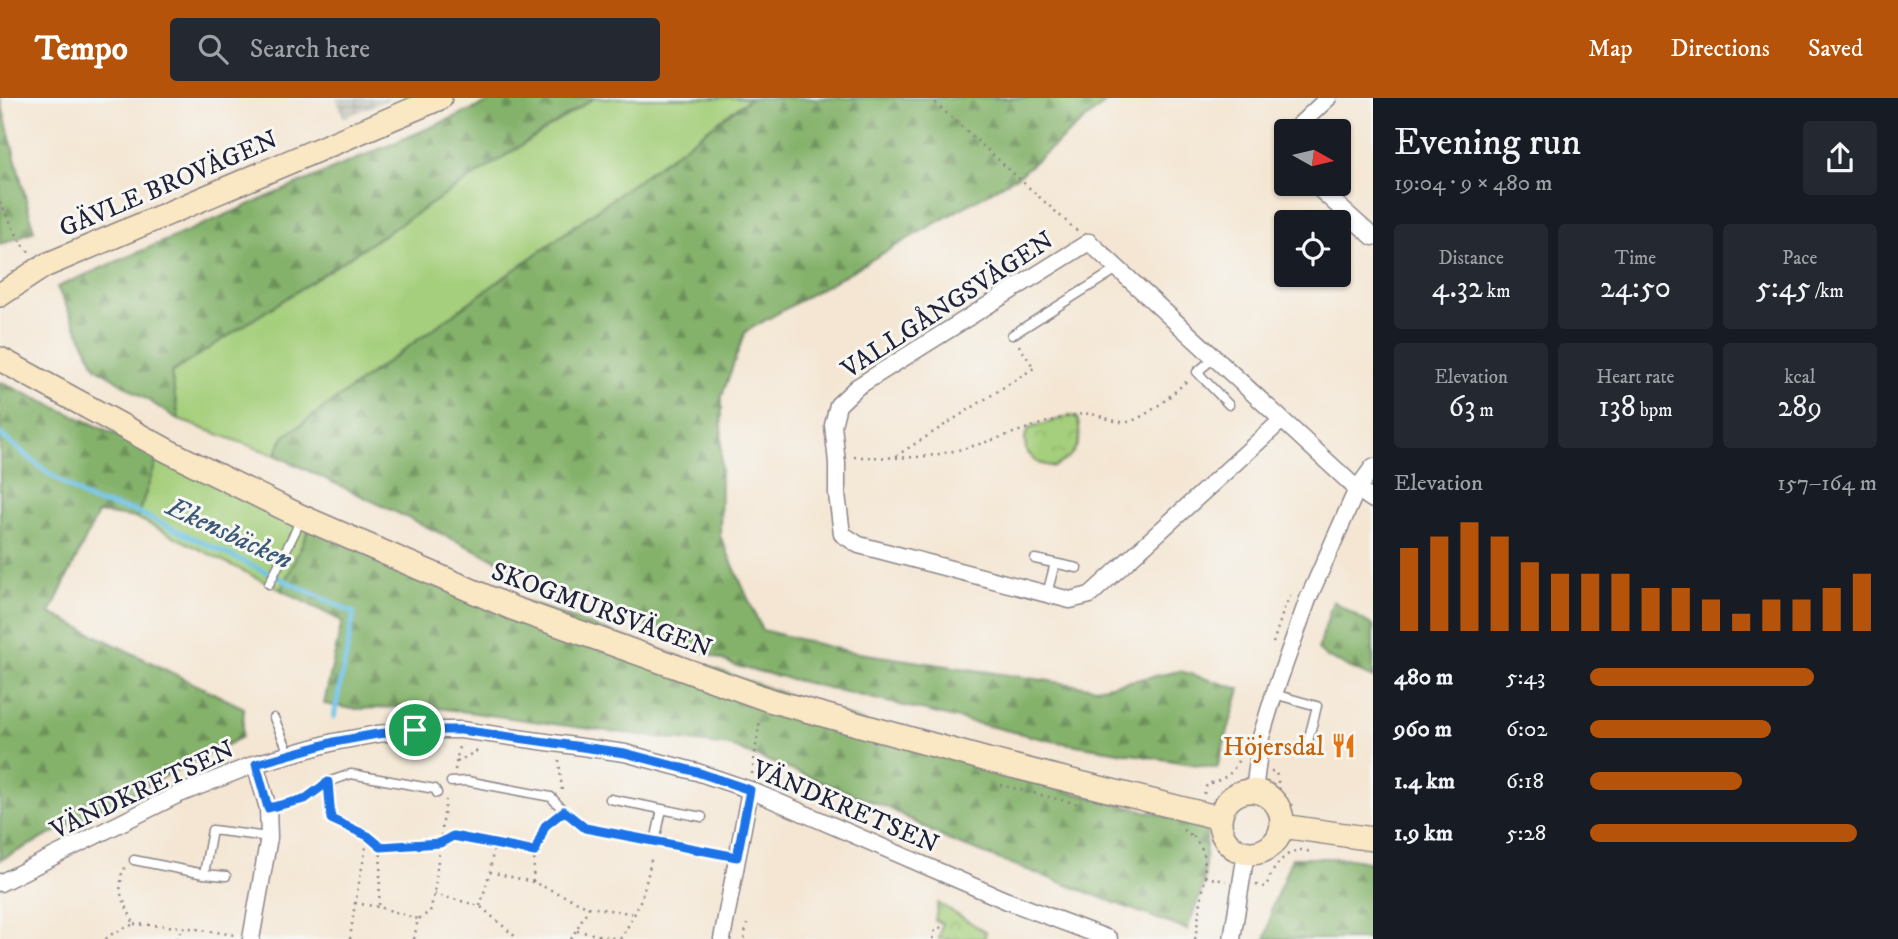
<!DOCTYPE html>
<html lang="en">
<head>
<meta charset="utf-8">
<style>
	body { margin:0; font-family:"IM FELL DW Pica",serif; background:#242831; color:#f1f3f6; height:100vh; display:flex; flex-direction:column; font-size:26px; white-space:nowrap }
	* { box-sizing:border-box; margin:0 }
	p { font-size:23px; color:#9ea1a6 }
	.icon { flex:none; width:38px; height:38px; fill:none; stroke:currentColor; stroke-width:2; stroke-linecap:round; stroke-linejoin:round }
	.map { position:relative; flex:1; overflow:hidden }
	.sheet { display:flex; flex-direction:column; background:#171b24; width:525px }
	.sheet>* { flex:none }
	.needle { width:46px; rotate:98deg }
	.fabs { position:absolute; left:1274px; top:21px; display:grid; gap:14px }
	.fabs a { display:grid; place-items:center; width:77px; height:77px; border-radius:7px; background:#171b24; box-shadow:0 2px 5px #0004; font-size:35px }
	.pin { position:absolute; display:grid; place-items:center; width:60px; height:60px; color:#fff; margin:-30px; border:4px solid #fff; border-radius:50%; box-shadow:0 2px 7px #0007 }
	.round { display:grid; place-items:center; flex:none; width:74px; height:74px; border-radius:7px; background:#242831 }
	.head { display:flex; align-items:center; justify-content:space-between; height:119px; padding:0 21px }
	h1 { font-size:38px; font-weight:600; line-height:52px }
	.figures { display:grid; grid-template-columns:repeat(3,1fr); gap:10px; height:119px; padding:7px 21px }
	.figures div { display:grid; align-content:center; border-radius:7px; background:#242831; text-align:center }
	.figures b { font-size:30px; font-weight:600 }
	.figures small { font-size:19px; font-weight:400 }
	.figures p { font-size:19px }
	.chart { height:196px; padding:14px 21px }
	.chart p { display:flex; justify-content:space-between }
	.chart svg { width:100%; height:126px; margin-top:7px; stroke:#b45309; stroke-width:6 }
	ul { padding:0 21px; list-style:none; font-size:23px }
	li { display:grid; grid-template-columns:112px 84px 1fr; align-items:center; height:52px }
	li i { height:18px; border-radius:9px; background:#b45309 }
	header { display:flex; align-items:center; gap:42px; box-sizing:border-box; height:98px; padding:0 35px; background:#b45309; color:#fff }
	header strong { font-size:33px }
	nav { display:flex; gap:38px; margin-inline-start:auto; font-size:24px }
	.search { width:490px; height:63px; background:#242831; display:flex; align-items:center; gap:18px; box-sizing:border-box; padding:0 24px; border-radius:7px; color:#9ea1a6; font-size:26px }
	main { display:flex; flex:1; min-height:0 }
	.map>svg:first-child { display:block }
</style>
</head>
<body>
<header>
<strong>Tempo</strong>
<div class="search"><svg class="icon" aria-label="search" viewBox="0 0 24 24"><circle cx="10" cy="10" r="6"/><path d="M15 15l6 6"/></svg>Search here</div>
<nav><a>Map</a><a>Directions</a><a>Saved</a></nav>
</header>
<main>
<div class="map">
<svg width="1373" height="841" viewBox="0 0 1373 841">
	<defs>
		<pattern id="industrial-grid" width="8" height="8" patternUnits="userSpaceOnUse" patternTransform="scale(1.75)"><rect width="8" height="8" fill="#c4c5b9"/><path d="M0 4h8M4 0v8" fill="none" stroke="#a8a9a0"/></pattern>
		<pattern id="forest-firs" width="22" height="20" patternUnits="userSpaceOnUse" patternTransform="scale(1.75)"><rect width="22" height="20" fill="#84b26b"/><path d="M5 1l3.5 6h-7zM16 11l3.5 6h-7z" fill="#6c9059"/></pattern>
		<pattern id="park-crowns" width="20" height="18" patternUnits="userSpaceOnUse" patternTransform="scale(1.75)"><rect width="20" height="18" fill="#a5cf7b"/><path d="M2 6a3 3 0 1 1 6 0M12 15a3 3 0 1 1 6 0" fill="none" stroke="#8eb16b"/></pattern>
	</defs>
	<rect width="100%" height="100%" fill="#f6f6f2"/>
	<filter id="ink" filterUnits="userSpaceOnUse"><feTurbulence type="fractalNoise" baseFrequency=".0143" numOctaves="2"/><feDisplacementMap in="SourceGraphic" scale="14" xChannelSelector="R" yChannelSelector="G"/><feConvolveMatrix kernelMatrix="1 2 1 2 8 2 1 2 1" color-interpolation-filters="sRGB"/></filter>
	<filter id="wash" filterUnits="userSpaceOnUse"><feTurbulence type="fractalNoise" baseFrequency=".00686" numOctaves="4" result="noise"/><feDisplacementMap in="SourceGraphic" scale="28" xChannelSelector="R" yChannelSelector="G"/><feGaussianBlur stdDeviation="1.57" result="paint"/><feColorMatrix in="noise" values="0 0 0 0 0 0 0 0 0 0 0 0 0 0 0 0 0 1.4 0 .05"/><feComposite in="paint" operator="in"/></filter>
	<g filter="url(#wash)">
		<rect width="100%" height="100%" fill="#f4e6d3"/>
		<path fill="url(#industrial-grid)" d="M336 0H391L344 20Z"/>
		<path fill="#a5cf7b" stroke="#64785b" stroke-width="2" d="M594 0H751L284 339 275 357 179 322 171 275Z
			M159 356 311 427 281 492 137 420Z"/>
		<path fill="url(#forest-firs)" stroke="#536a53" stroke-width="2" d="M0 0 34 133 0 147Z
			M499 0H594L171 275 179 322 96 269 57 189Z
			M751 0H1111L1018 78 745 234 722 298 720 438 762 532 846 553 1096 590 1180 573 1240 591 1217 670 1052 643 736 568 501 464 275 357 284 339Z
			M0 284 159 356 137 420 98 415 50 515 244 610 242 639 0 762Z
			M311 427 1032 684 1207 729 1204 786 1187 832 948 742 891 711 730 648 575 629 424 608 353 611 324 606 342 523 281 492Z
			M1333 503 1373 528V580L1326 559 1318 552Z
			M1292 760H1346L1373 765V841H1266L1272 809Z"/>
		<path fill="url(#park-crowns)" stroke="#64785b" stroke-width="2" d="M1069 318 1077 319C1084 343 1076 358 1054 369L1038 365 1026 353 1025 339 1028 331Z
			M938 805 986 834 984 841H939L942 825 935 823Z"/>
		<g fill="none" stroke-linecap="round" stroke-linejoin="round">
			<path stroke="#6dc3ea" stroke-width="5" d="M0 336 48 375 91 403 135 413 354 515 334 619"/>
		</g>
	</g>
	<g filter="url(#ink)">
		<g fill="none" stroke-linecap="round" stroke-linejoin="round">
			<defs>
				<path id="lane" d="M1012 237 1117 171
					M1214 260 1197 274 1229 307
					M1035 461 1077 470
					M269 486 296 432 300 419
					M1047 496 1055 465
					M1274 596 1317 608 1307 647
					M274 620 290 657
					M451 684 467 683 551 699 564 713 585 730 737 759
					M610 701 702 719
					M268 710 305 701 328 684 351 676 435 691 437 695
					M655 744 662 711
					M134 762 204 776 226 778
					M204 776 212 732 269 739"/>
				<path id="street" d="M1293 33 1328 0
					M1314 86 1373 139
					M1282 322 1090 497 1070 502 859 447 842 436 837 396V365L833 327 838 307 857 289 1089 144 1357 391 1373 402
					M1254 693 1261 639 1274 596 1308 501 1357 391 1373 369
					M0 785 177 697 255 666 334 644 377 636 415 632H461L625 655 697 674 750 692 1005 802 1109 841
					M251 841 269 739 268 710 255 666
					M722 841 750 692
					M1232 841 1246 755"/>
				<path id="secondary" d="M0 197 44 168 440 0
					M0 261 168 353 300 418 512 510 769 602 988 662 1220 720
					M1220 724a31 31 0 1 1 62 0a31 31 0 1 1-62 0Z
					M1282 728 1373 741"/>
			</defs>
			<use href="#lane" stroke="#8b8487" stroke-width="11"/>
			<use href="#street" stroke="#8b8487" stroke-width="19"/>
			<use href="#secondary" stroke="#8b8487" stroke-width="26"/>
			<path stroke="#8b8487" stroke-width="2.5" stroke-dasharray="2 5" stroke-linecap="butt" d="M930 0 1078 134
				M0 104 21 145 29 154
				M896 358 1034 270 1018 246
				M854 359C884 359 914 362 944 355 991 346 1035 324 1082 316 1099 313 1117 330 1134 322 1155 313 1172 296 1189 281
				M1273 545 1284 511 1291 496
				M559 662 562 693
				M457 664 478 652
				M455 672 459 648
				M1271 673 1276 674 1280 693 1294 710
				M752 676 760 621
				M1000 687 1082 707
				M1204 696 1207 686C1229 680 1235 674 1242 652
				M329 698 331 721 368 739 381 749 440 745 446 702
				M1183 732 1194 739
				M381 749 379 809 418 821
				M490 774 533 784 589 809 636 816
				M1205 779 1226 783
				M533 784C534 759 534 736 555 720
				M1256 787 1266 789C1271 774 1281 755 1300 752 1303 752 1307 753 1311 754
				M434 796 480 808 518 841
				M355 805 379 809
				M480 808 490 774 494 746
				M134 826 183 829 235 837
				M577 833 618 841
				M106 841 108 838 134 826 120 794 122 773 125 770
				M176 841 183 829
				M350 841 355 805 368 739
				M414 841 418 821 430 814 434 796 440 745 453 738 535 754
				M571 841 589 809
				M620 841C640 810 645 793 652 757
				M744 841 747 826
				M933 841 935 832 942 829
				M1195 841 1205 779 1204 754 1194 739 1195 733"/>
			<use href="#lane" stroke="#fff" stroke-width="8"/>
			<use href="#street" stroke="#fff" stroke-width="16"/>
			<use href="#secondary" stroke="#fae7c3" stroke-width="23"/>
		</g>
	</g>
	<g fill="none" stroke-linecap="round" stroke-linejoin="round" filter="url(#ink)">
		<defs>
			<path id="route" d="M415 632H461L625 655 697 674 750 692 737 759 585 730 564 713 545 728 535 754 453 738 440 745 381 749 368 738 331 721 328 684 305 701 268 710 256 666 334 644 377 636Z"/>
		</defs>
		<use href="#route" stroke="#fff" stroke-width="14"/>
		<use href="#route" stroke="#1a73e8" stroke-width="9"/>
	</g>
	<defs>
		<symbol id="restaurant-bare" viewBox="-9 -9 18 18"><path d="M-5-6h1v4h1v-4h1v4h1v-4h1v5L-1.5 .5V6h-2V.5L-5-1ZM5-6V6H3V1.5H1.5Q1.5-4 5-6Z" fill="#e8710a" stroke="#f6f6f2" stroke-width="2.5" paint-order="stroke"/></symbol>
	</defs>
	<g fill-rule="evenodd">
		<use href="#restaurant-bare" x="1326" y="630" width="35" height="35"/>
	</g>
	<g text-anchor="middle" stroke-width="6" stroke-linejoin="round" paint-order="stroke">
		<g font-size="26" fill="#22223b" stroke="#f6f6f2">
			<text transform="translate(168 85) rotate(-23)" y="9">GÄVLE BROVÄGEN</text>
			<text transform="translate(947 206) rotate(-33)" y="9">VALLGÅNGSVÄGEN</text>
			<text transform="translate(602 511) rotate(20)" y="9">SKOGMURSVÄGEN</text>
			<text transform="translate(142 691) rotate(-25)" y="9">VÄNDKRETSEN</text>
			<text transform="translate(846 708) rotate(23)" y="9">VÄNDKRETSEN</text>
		</g>
		<g font-size="26" fill="#c56008" stroke="#f6f6f2" text-anchor="end">
			<text x="1324" y="657">Höjersdal</text>
		</g>
		<g font-size="28" font-style="italic" fill="#3c5a78" stroke="#f6f6f2">
			<text transform="translate(230 434) rotate(25)" y="10">Ekensbäcken</text>
		</g>
	</g>
</svg>
<div class="fabs">
<a><svg class="needle" viewBox="-14 -14 28 28"><path d="M0-13l5 13h-10z" fill="#e53935"/><path d="M0 13l5-13h-10z" fill="#9ea1a6"/></svg></a>
<a><svg class="icon" aria-label="locate" viewBox="0 0 24 24"><circle cx="12" cy="12" r="6"/><path d="M12 2v4M12 18v4M2 12h4M18 12h4"/></svg></a>
</div>
<div class="pin" style="left:415px;top:632px;background:#1e9e55"><svg class="icon" aria-label="arrive" viewBox="0 0 24 24"><path d="M6 21V4h12l-3 4 3 4H6"/></svg></div>
</div>
<section class="sheet">
<div class="head"><div><h1>Evening run</h1><p>19:04 · 9 × 480 m</p></div><a class="round"><svg class="icon" aria-label="share" viewBox="0 0 24 24"><path d="M12 15V3M7 8l5-5 5 5M5 13v7h14v-7"/></svg></a></div>
<div class="figures">
<div><p>Distance</p><b>4.32<small> km</small></b></div>
<div><p>Time</p><b>24:50</b></div>
<div><p>Pace</p><b>5:45<small> /km</small></b></div>
</div>
<div class="figures">
<div><p>Elevation</p><b>63<small> m</small></b></div>
<div><p>Heart rate</p><b>138<small> bpm</small></b></div>
<div><p>kcal</p><b>289</b></div>
</div>
<div class="chart"><p><span>Elevation</span>157–164 m</p>
<svg viewBox="0 0 160 44" preserveAspectRatio="none"><path d="M5 44V15M15 44V11M25 44V6M35 44V11M45 44V20M55 44V24M65 44V24M75 44V24M85 44V29M95 44V29M105 44V33M115 44V38M125 44V33M135 44V33M145 44V29M155 44V24"/></svg>
</div>
<ul>
<li><b>480 m</b>5:43<i style="width:78%"></i></li>
<li><b>960 m</b>6:02<i style="width:63%"></i></li>
<li><b>1.4 km</b>6:18<i style="width:53%"></i></li>
<li><b>1.9 km</b>5:28<i style="width:93%"></i></li>
</ul>
</section>
</main>
</body>
</html>
